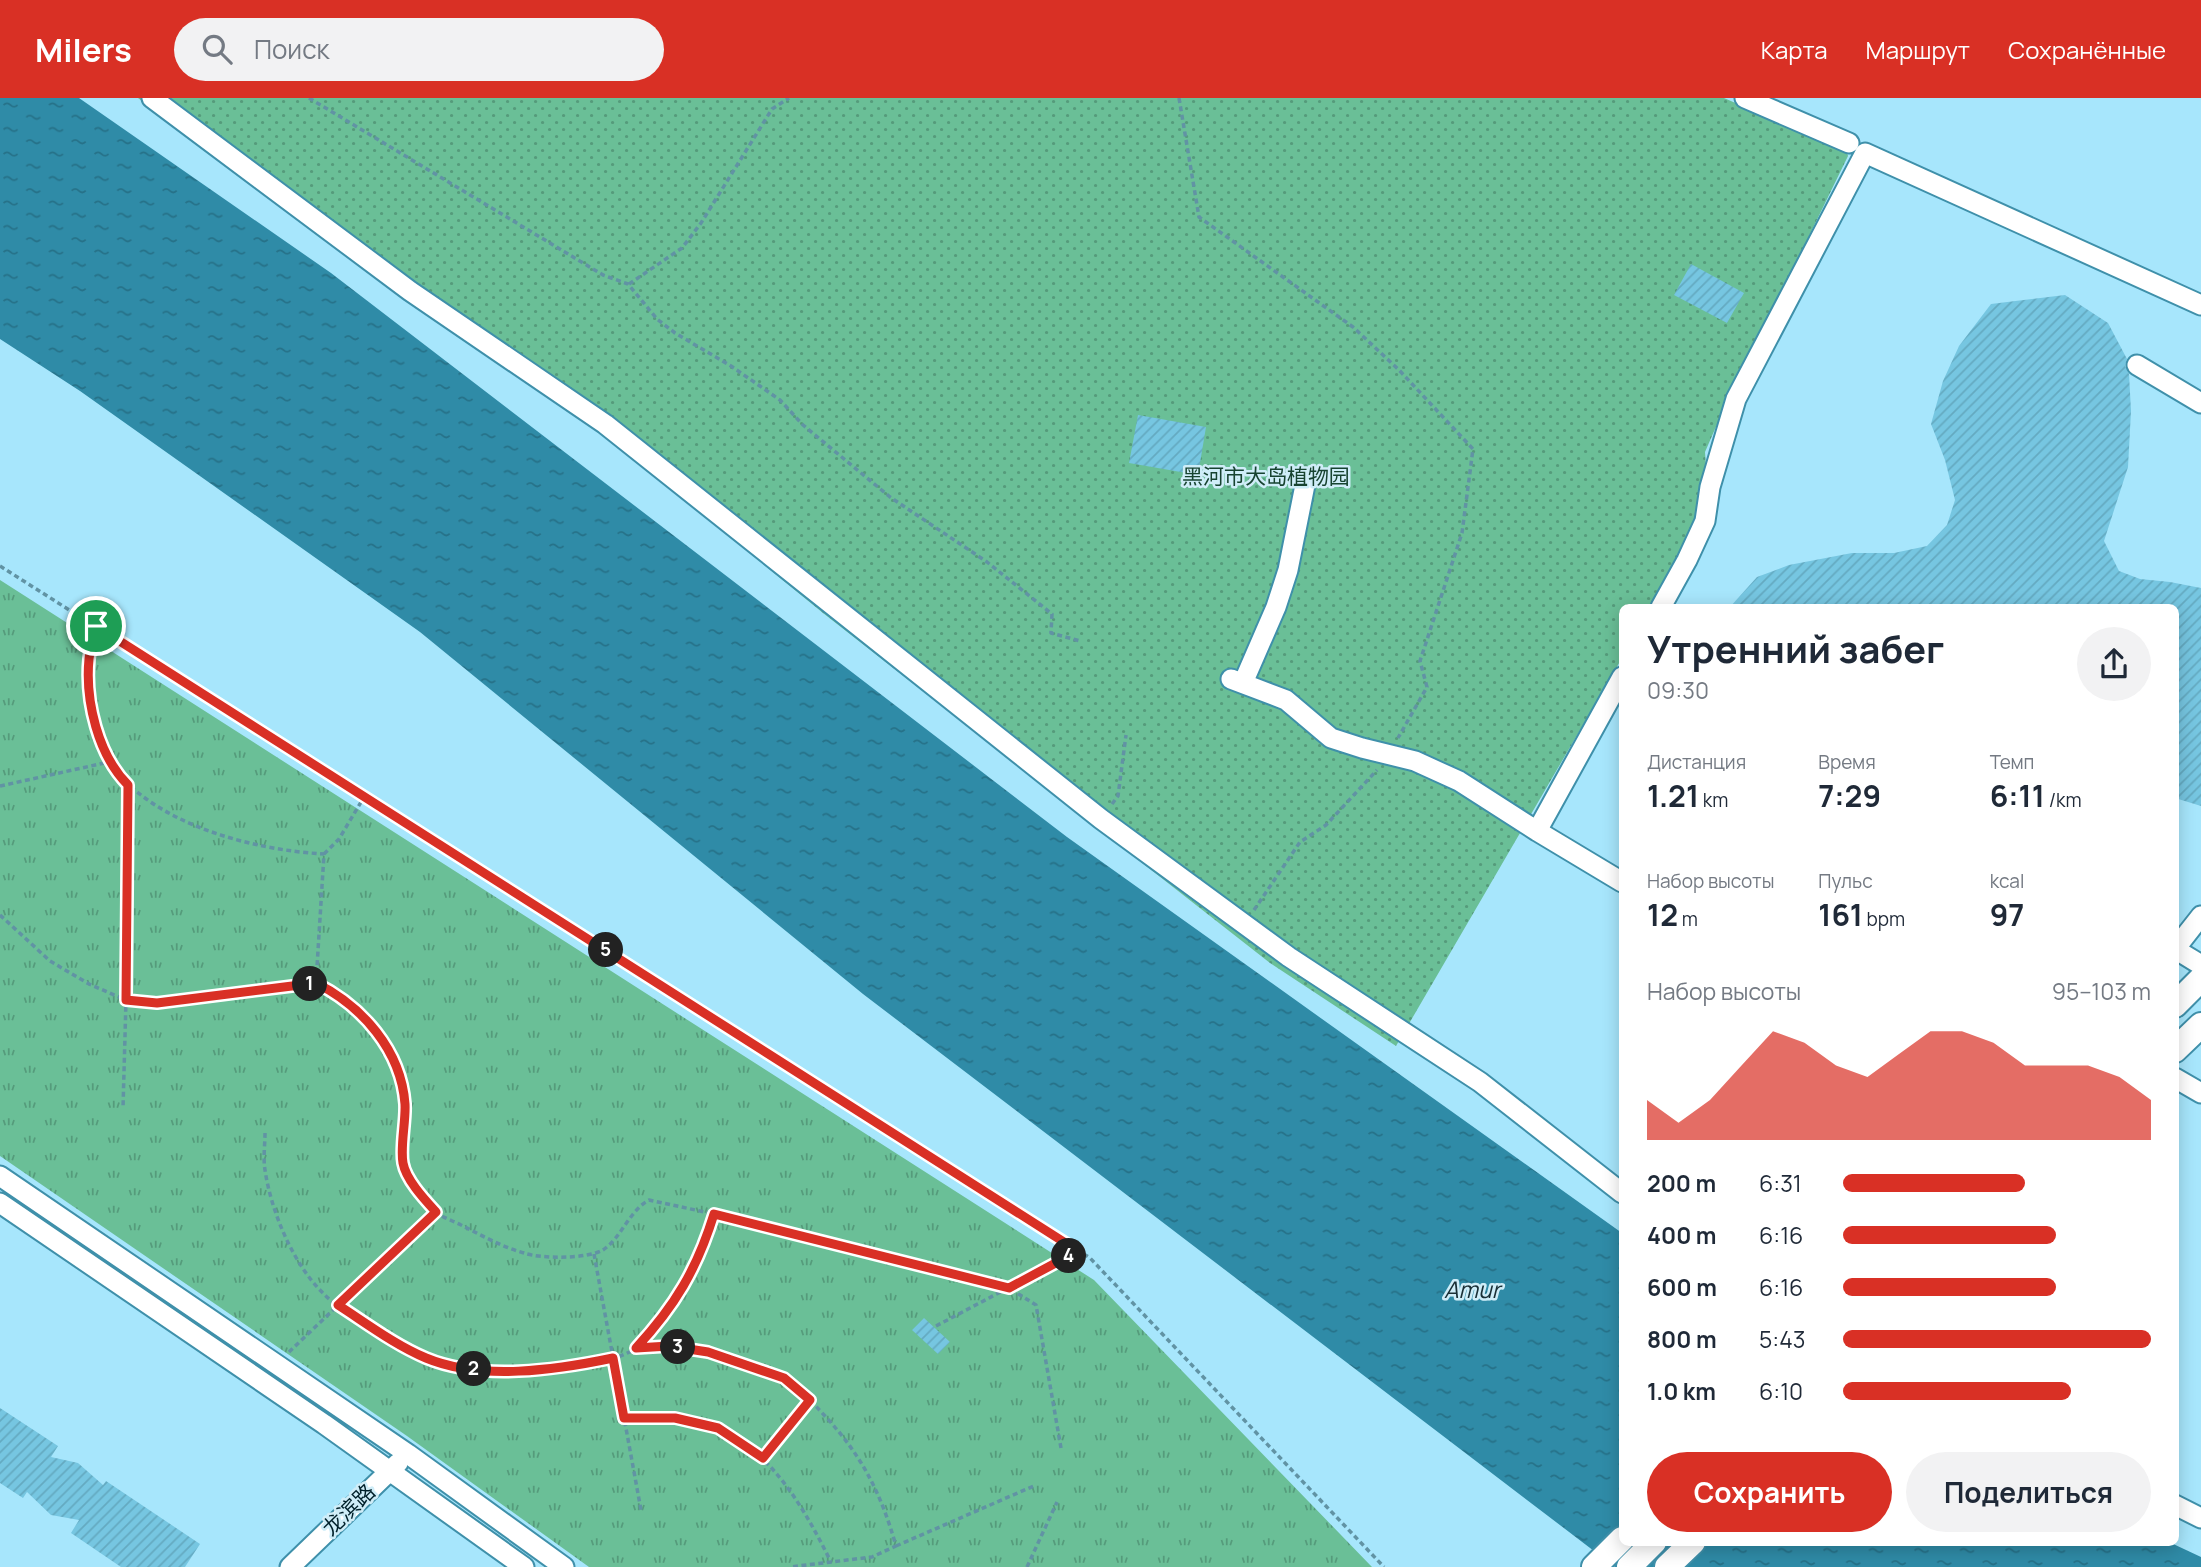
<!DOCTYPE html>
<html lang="ru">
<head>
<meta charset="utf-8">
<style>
	body { margin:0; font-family:Manrope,"Noto Sans SC",sans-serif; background:#f2f2f3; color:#1f2937; height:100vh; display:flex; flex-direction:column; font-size:26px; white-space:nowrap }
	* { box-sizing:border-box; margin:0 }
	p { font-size:23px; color:#747a83 }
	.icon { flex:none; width:38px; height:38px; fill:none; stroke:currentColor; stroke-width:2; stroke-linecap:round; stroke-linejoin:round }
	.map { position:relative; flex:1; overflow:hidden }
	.side { position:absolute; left:1619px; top:506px; width:560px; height:942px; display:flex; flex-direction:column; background:#fff; border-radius:10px; box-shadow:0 4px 18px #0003 }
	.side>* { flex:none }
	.pin { position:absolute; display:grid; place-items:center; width:60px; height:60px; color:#fff; margin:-30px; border:4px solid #fff; border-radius:50%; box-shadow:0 2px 7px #0007 }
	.km { position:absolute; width:35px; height:35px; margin:-18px; border-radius:50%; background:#222; color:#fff; font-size:19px; line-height:35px; text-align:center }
	.round { display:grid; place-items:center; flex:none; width:74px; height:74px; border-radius:37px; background:#f2f2f3 }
	.overview { display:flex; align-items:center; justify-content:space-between; height:119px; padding:0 28px }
	h1 { font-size:38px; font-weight:700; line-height:52px }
	.metrics { display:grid; grid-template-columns:repeat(3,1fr); gap:10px; height:119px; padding:7px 28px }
	.metrics div { display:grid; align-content:center }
	.metrics b { font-size:30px; font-weight:700 }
	.metrics small { font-size:19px; font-weight:400 }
	.metrics p { font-size:19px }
	.chart { height:196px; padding:14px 28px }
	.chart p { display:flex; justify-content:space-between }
	.chart svg { width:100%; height:126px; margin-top:7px; fill:#d93025; opacity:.7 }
	.primary-button { display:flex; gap:14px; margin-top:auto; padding:14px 28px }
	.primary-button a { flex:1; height:80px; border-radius:42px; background:#d93025; color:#fff; font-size:28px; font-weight:700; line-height:80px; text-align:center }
	.primary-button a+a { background:#f2f2f3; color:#1f2937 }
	ul { padding:0 28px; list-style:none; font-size:23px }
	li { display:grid; grid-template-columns:112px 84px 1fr; align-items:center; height:52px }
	li i { height:18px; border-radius:9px; background:#d93025 }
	header { display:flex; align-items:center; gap:42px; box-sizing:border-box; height:98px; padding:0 35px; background:#d93025; color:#fff }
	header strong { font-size:33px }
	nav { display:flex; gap:38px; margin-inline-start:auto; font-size:24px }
	.search { width:490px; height:63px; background:#f2f2f3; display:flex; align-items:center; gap:18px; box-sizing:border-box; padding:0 24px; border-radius:38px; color:#747a83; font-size:26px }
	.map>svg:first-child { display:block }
</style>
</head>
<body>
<header>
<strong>Milers</strong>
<div class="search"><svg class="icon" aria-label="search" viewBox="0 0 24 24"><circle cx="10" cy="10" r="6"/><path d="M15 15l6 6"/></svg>Поиск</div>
<nav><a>Карта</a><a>Маршрут</a><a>Сохранённые</a></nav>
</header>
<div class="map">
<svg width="2201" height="1469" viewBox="0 0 2201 1469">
	<defs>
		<pattern id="grass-tufts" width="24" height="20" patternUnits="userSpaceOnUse" patternTransform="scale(1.75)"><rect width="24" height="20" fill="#6abf97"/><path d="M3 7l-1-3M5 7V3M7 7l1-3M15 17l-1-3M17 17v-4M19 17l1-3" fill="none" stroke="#559b7b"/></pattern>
		<pattern id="garden-dots" width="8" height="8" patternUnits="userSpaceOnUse" patternTransform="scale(1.75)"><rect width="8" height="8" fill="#6abf97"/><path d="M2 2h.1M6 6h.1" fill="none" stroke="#559b7b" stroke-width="1.8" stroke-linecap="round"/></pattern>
		<pattern id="water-ripples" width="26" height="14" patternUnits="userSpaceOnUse" patternTransform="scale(1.75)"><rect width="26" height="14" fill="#2f8ba7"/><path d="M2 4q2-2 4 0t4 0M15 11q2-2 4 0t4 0" fill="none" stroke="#267188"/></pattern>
		<pattern id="building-hatch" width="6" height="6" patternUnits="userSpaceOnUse" patternTransform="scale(1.75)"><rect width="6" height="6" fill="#76c6e1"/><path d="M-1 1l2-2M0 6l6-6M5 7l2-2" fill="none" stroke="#64aac1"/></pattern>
	</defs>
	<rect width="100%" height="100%" fill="#a7e6fc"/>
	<path fill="url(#grass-tufts)" d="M0 482 1094 1182 1372 1469H589L407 1338 0 1058Z"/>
	<path fill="url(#garden-dots)" d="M138 0H1724L1847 54 1848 58 1715 331 1705 354 1707 382 1697 427 1652 509H1622V560L1396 948 1270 865 823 515 578 315 246 84Z"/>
	<path fill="url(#water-ripples)" d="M0 0H79L331 175 1067 739 1622 1135V1444H2169L2201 1459V1469H1615L863 896 420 534 80 293 0 241Z"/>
	<path fill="url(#building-hatch)" d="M1691 166 1744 195 1727 225 1674 197Z
		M2065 197 2108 225 2127 261 2125 268 2129 276 2131 313 2128 369 2104 443 2119 473 2140 481 2170 484 2201 490V708L2175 700V509H1730L1757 479 1789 467 1852 455H1894L1927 448 1947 427 1955 402 1945 362 1931 326 1943 283 1959 248 1991 206Z
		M1138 317 1206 329 1198 377 1129 365Z
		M924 1220 950 1244 938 1256 912 1232Z
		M0 1310 58 1348 51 1359 78 1365 103 1387 106 1383 200 1446 185 1469H121L71 1435 79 1422 51 1417 27 1394 23 1400 0 1385Z"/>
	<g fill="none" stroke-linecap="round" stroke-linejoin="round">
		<defs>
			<path id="minor" d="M152 0 410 193 605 326 1101 721 1289 859 1480 984 1622 1095
				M1745 0 1849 45
				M2137 267 2201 305
				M1661 509 1687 462 1705 423 1710 389 1736 301 1865 55 2201 207
				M1622 579 1537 733 1622 784
				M1231 581 1286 602 1331 640 1362 650 1415 663 1459 683 1537 733
				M1243 585 1276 509 1288 472 1305 387
				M2175 851 2201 818
				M2175 851 2201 867
				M2175 980 2201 995
				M0 1078 408 1356 564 1469
				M0 1105 324 1326 524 1469
				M2175 1407 2201 1420
				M290 1469 398 1365"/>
			<path id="major" d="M2175 907 2201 881
				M2175 952 2201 927
				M1594 1469 1622 1441
				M1629 1469 1654 1444
				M1667 1469 1693 1444"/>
		</defs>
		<use href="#minor" stroke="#3f90aa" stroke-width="23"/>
		<use href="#major" stroke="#3f90aa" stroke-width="28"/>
		<path stroke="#6193a4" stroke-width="3.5" stroke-dasharray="5 3.5" stroke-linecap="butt" d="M309 0 603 177 628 186 657 221 675 235 731 268 780 302 803 327 890 399 987 464 1052 516 1051 535 1080 543
			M1179 0 1199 119 1353 229 1399 272 1473 351 1462 435 1420 563 1427 589 1398 640
			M629 186 682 150 701 125 772 11 789 0
			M0 468 1090 1160 1384 1469
			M95 529C93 540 90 551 89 562 86 597 96 631 109 664
			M0 688 109 664C152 726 252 752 324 756L316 885 157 905 126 902 123 1010
			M1112 706 1118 698 1126 637
			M324 756 339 741 364 699
			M1254 812 1300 744 1326 727 1377 672
			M0 817 50 863 89 886 126 902 128 687
			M265 1035C265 1047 263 1060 265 1072 271 1113 293 1166 323 1195 336 1209 355 1218 371 1228 388 1240 407 1252 426 1260 463 1276 507 1274 546 1271 571 1269 619 1265 638 1248 673 1218 700 1160 714 1116L649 1102C629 1113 622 1139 603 1152 587 1161 541 1161 524 1155 502 1149 481 1137 461 1127 453 1123 444 1120 437 1115 425 1106 408 1081 404 1067 399 1053 406 1020 404 1003 398 950 363 908 316 885
			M714 1117 1009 1190 1036 1207 1061 1350
			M594 1156 641 1412
			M936 1228 1078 1153
			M636 1250C685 1247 711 1254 756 1270 766 1274 777 1276 786 1282 801 1292 813 1305 825 1318 862 1358 881 1395 896 1448L872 1459 790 1469
			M289 1254 436 1114
			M624 1320C641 1320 661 1318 678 1321 691 1323 707 1326 719 1331 774 1356 805 1412 831 1464
			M763 1360 810 1302
			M896 1448 1036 1387
			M1027 1469 1057 1404"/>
		<use href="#minor" stroke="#fff" stroke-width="19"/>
		<use href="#major" stroke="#fff" stroke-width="24"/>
	</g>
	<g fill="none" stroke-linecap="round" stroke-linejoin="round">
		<defs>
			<path id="route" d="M96 528 1078 1153 1009 1190 714 1116C697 1171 675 1208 636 1250L669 1248 708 1254 784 1280 810 1302 763 1360 718 1330 675 1320H624L613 1260C556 1272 481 1283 426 1260 395 1247 366 1225 338 1207L436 1114C425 1102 406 1082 403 1065 400 1049 406 1023 405 1006 401 952 362 908 316 885L157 905 126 902 128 687C98 657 85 603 89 561 90 550 93 539 96 528Z"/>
		</defs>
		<use href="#route" stroke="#fff" stroke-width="14"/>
		<use href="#route" stroke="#d93025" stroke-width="9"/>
	</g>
	<g text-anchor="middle" stroke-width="5" stroke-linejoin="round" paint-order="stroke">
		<g font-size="21" fill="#174330" stroke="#cfedf8">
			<text x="1266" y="386">黑河市大岛植物园</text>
		</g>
		<g font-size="21" fill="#00202a" stroke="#cfedf8">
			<text transform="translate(349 1412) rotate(-44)" y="7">龙滨路</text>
		</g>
		<g font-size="23" font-style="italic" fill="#192e35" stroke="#cfedf8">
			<text x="1472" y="1200">Amur</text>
		</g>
	</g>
</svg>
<div class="pin" style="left:96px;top:528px;background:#1e9e55"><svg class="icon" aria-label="arrive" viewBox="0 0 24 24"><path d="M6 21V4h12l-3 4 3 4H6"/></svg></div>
<b class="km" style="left:310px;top:886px">1</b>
<b class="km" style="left:474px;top:1271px">2</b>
<b class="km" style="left:678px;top:1249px">3</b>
<b class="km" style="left:1069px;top:1158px">4</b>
<b class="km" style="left:606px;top:852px">5</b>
<section class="side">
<div class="overview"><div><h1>Утренний забег</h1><p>09:30</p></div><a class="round"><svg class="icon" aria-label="share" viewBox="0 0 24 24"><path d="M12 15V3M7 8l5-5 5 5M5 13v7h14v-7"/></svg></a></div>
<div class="metrics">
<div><p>Дистанция</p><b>1.21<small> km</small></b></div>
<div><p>Время</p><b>7:29</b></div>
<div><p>Темп</p><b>6:11<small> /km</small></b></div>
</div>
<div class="metrics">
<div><p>Набор высоты</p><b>12<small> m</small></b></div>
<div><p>Пульс</p><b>161<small> bpm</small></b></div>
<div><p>kcal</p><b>97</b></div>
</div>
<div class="chart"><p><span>Набор высоты</span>95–103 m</p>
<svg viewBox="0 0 160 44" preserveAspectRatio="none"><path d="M0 44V30L10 38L20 30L30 18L40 6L50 10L60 18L70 22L80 14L90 6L100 6L110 10L120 18L130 18L140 18L150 22L160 30V44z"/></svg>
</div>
<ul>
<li><b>200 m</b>6:31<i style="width:59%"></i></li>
<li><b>400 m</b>6:16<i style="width:69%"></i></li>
<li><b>600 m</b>6:16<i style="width:69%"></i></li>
<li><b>800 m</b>5:43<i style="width:100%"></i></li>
<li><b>1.0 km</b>6:10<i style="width:74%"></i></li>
</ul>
<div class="primary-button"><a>Сохранить</a><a>Поделиться</a></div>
</section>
</div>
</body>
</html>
